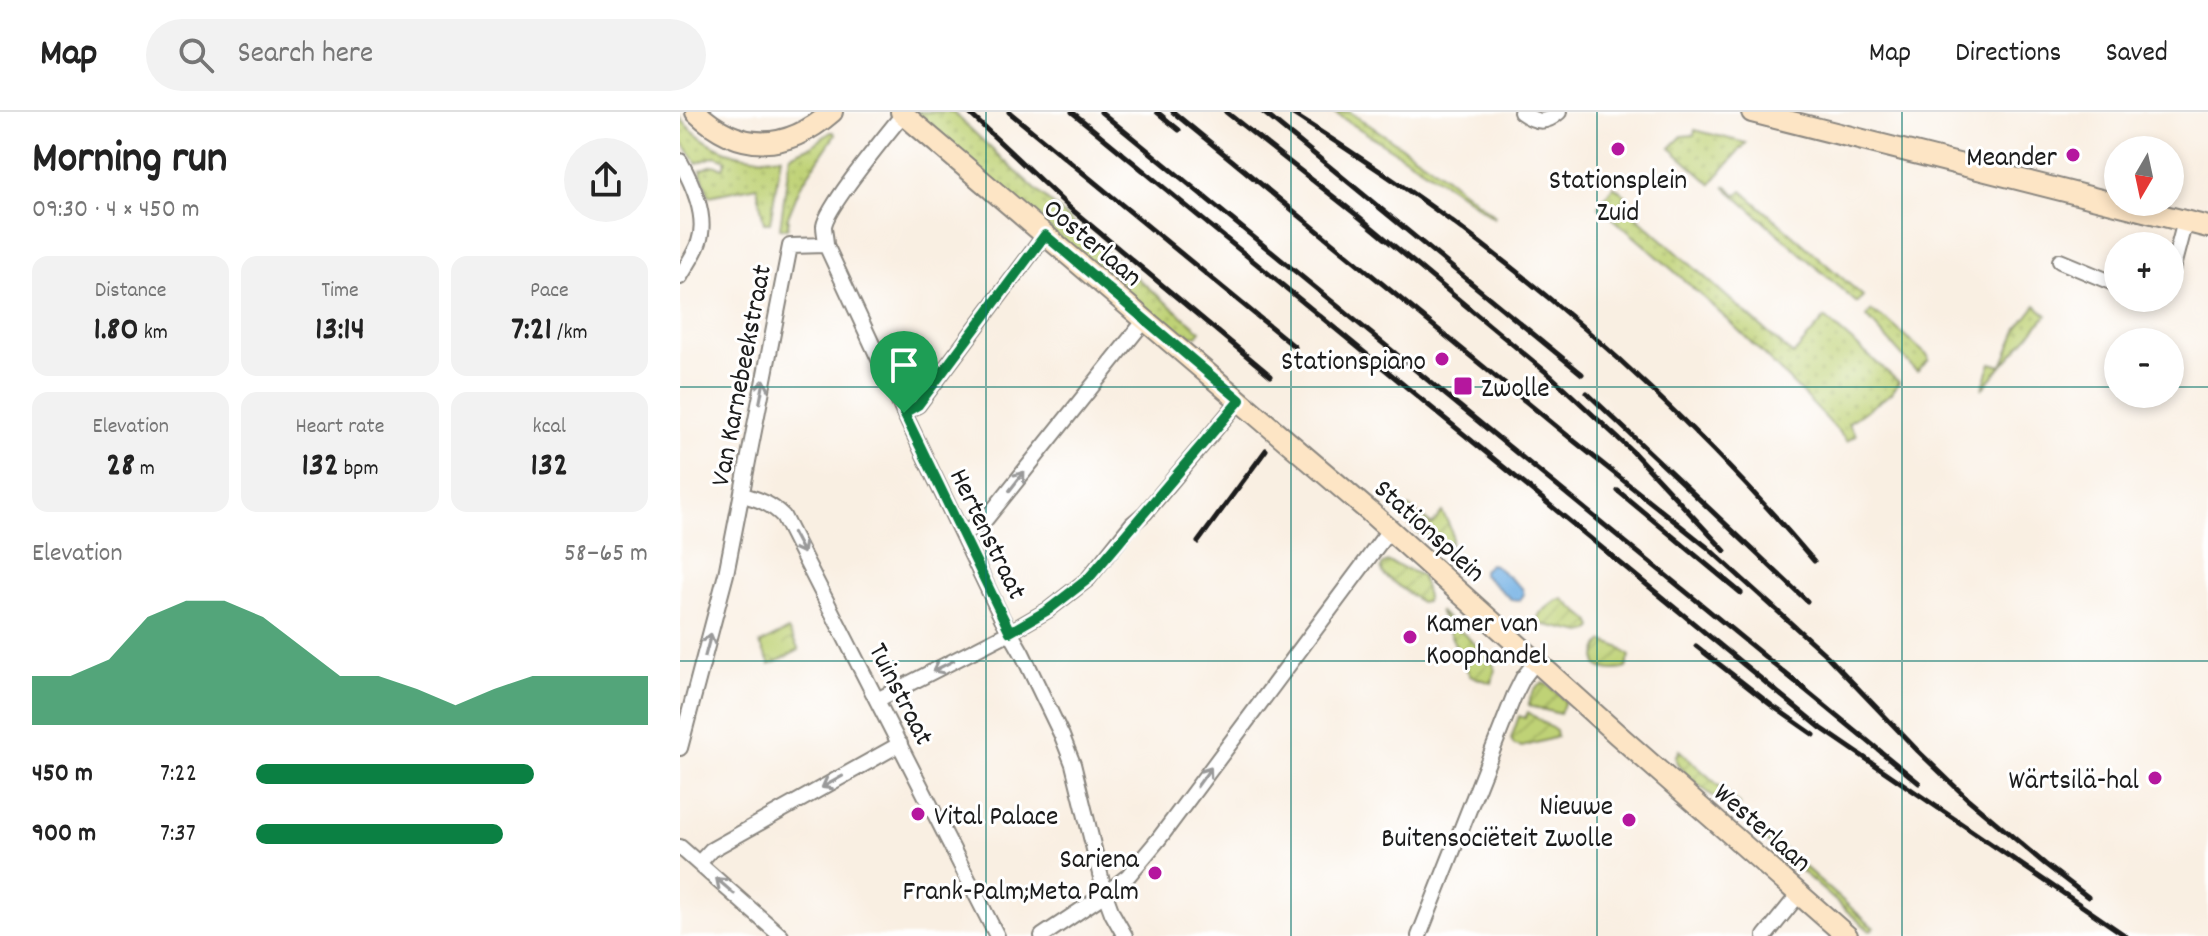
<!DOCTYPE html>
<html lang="en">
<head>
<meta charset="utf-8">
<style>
	body { margin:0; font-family:Dekko,sans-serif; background:#f2f2f2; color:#222; height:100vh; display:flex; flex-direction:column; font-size:30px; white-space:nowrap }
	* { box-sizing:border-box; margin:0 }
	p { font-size:26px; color:#767676 }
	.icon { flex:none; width:44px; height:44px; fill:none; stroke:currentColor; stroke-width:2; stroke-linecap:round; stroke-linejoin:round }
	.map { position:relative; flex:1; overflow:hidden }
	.details { display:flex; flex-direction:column; background:#fff; width:680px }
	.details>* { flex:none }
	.needle { width:52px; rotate:189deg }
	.buttons { position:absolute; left:1424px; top:24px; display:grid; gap:16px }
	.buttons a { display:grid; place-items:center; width:80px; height:80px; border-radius:50%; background:#fff; box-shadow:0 4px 12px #0003; font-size:40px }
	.pin { position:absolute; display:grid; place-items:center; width:68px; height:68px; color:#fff; margin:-82px -34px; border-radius:50% 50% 50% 0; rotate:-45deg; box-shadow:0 0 8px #0007 }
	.pin .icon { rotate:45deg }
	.round { display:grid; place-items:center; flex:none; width:84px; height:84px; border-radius:42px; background:#f2f2f2 }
	.headline { display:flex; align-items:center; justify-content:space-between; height:136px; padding:0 32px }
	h1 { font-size:44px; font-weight:700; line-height:60px }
	.metrics { display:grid; grid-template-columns:repeat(3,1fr); gap:12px; height:136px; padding:8px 32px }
	.metrics div { display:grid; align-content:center; border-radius:16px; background:#f2f2f2; text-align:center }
	.metrics b { font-size:34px; font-weight:700 }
	.metrics small { font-size:22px; font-weight:400 }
	.metrics p { font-size:22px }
	.chart { height:224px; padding:16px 32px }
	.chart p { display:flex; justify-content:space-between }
	.chart svg { width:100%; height:144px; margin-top:8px; fill:#0b8043; opacity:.7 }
	ul { padding:0 32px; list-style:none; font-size:26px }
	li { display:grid; grid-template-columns:128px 96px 1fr; align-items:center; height:60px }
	li i { height:20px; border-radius:10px; background:#0b8043 }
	header { display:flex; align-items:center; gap:48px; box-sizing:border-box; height:112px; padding:0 40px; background:#fff; border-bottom:2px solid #e0e0e0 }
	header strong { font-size:38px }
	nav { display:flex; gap:44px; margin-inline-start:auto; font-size:28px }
	.search { width:560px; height:72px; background:#f2f2f2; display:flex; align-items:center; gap:20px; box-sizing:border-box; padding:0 28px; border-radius:44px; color:#767676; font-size:30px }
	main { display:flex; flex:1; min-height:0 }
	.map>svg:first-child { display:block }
</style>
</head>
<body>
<header>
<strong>Map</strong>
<div class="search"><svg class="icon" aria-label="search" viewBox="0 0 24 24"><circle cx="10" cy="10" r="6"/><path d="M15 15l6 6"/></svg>Search here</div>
<nav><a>Map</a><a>Directions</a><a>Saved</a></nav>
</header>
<main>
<section class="details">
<div class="headline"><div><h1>Morning run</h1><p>09:30 · 4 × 450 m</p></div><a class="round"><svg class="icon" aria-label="share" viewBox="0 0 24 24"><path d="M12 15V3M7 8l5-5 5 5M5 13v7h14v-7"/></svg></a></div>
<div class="metrics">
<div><p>Distance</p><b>1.80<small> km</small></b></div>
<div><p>Time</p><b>13:14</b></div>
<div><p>Pace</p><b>7:21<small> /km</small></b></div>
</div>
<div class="metrics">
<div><p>Elevation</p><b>28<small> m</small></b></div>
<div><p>Heart rate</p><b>132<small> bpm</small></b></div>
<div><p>kcal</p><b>132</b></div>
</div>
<div class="chart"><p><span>Elevation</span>58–65 m</p>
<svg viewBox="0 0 160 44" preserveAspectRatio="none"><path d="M0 44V29L10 29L20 24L30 11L40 6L50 6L60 11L70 20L80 29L90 29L100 33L110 38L120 33L130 29L140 29L150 29L160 29V44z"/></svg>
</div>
<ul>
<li><b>450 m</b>7:22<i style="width:71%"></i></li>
<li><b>900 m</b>7:37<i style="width:63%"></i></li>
</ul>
</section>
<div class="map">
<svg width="1528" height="824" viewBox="0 0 1528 824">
	<defs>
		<pattern id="grass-dots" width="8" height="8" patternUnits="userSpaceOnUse" patternTransform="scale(2)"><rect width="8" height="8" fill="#bfd276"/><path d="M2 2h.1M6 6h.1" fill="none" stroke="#a4b466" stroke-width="1.8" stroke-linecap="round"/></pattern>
		<pattern id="park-crowns" width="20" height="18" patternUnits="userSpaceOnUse" patternTransform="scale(2)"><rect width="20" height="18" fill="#bfd276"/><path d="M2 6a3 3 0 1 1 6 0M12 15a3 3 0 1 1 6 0" fill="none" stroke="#a4b466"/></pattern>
		<pattern id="garden-furrows" width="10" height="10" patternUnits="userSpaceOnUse" patternTransform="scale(2)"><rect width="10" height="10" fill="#bfd276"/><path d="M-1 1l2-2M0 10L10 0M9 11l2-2" fill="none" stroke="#a4b466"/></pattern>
	</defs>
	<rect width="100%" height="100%" fill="#fff"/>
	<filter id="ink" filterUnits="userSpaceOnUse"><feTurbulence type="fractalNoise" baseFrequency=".0125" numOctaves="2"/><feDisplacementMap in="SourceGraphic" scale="16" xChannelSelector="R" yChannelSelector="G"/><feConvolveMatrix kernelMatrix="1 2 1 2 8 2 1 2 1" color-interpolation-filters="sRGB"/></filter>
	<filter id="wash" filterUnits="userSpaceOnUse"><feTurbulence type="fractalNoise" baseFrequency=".006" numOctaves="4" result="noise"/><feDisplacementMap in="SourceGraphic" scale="32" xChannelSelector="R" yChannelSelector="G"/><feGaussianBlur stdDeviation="1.8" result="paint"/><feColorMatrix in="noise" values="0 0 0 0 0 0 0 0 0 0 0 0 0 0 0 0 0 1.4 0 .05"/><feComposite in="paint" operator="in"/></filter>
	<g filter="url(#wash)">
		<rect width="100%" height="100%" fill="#f9efe2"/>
		<path fill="url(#grass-dots)" stroke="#6e7749" stroke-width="2" d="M231 0H273C352 77 435 149 521 219L517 224 509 223 501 230Z
			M653 0H670L758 59 815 104 814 106 771 75Z
			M0 6C26 36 61 50 101 44L90 111H84L77 74 29 84 20 58 33 53 43 56 46 48 35 44 17 51 0 27Z
			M1015 18 1066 31 1031 72 990 36 1002 24 1014 23Z
			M151 20H154L155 23 121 73 107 107 109 108 107 117 100 116 110 43 131 34Z
			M934 74 946 84 941 91 1113 243 1145 206 1219 270 1212 281 1168 311 1176 323 1167 329C1090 244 1006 167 918 94Z
			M1047 74 1057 83 1062 79 1183 184 1177 191 1045 75Z
			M1356 193 1367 203 1302 277 1311 251 1322 254 1338 216Z
			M1191 199 1208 209 1248 244 1249 248 1237 259 1234 257 1187 205Z"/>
		<path fill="url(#park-crowns)" stroke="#6e7749" stroke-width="2" d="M108 518 119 538 90 553 80 532Z"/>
		<path fill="url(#garden-furrows)" stroke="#6e7749" stroke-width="2" d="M722 393 727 396 729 395 752 413 762 400C769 411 779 429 765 437 746 429 731 417 718 400Z
			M708 450 741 463 747 484 746 489 740 490 704 463 701 456 703 452Z
			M883 487 910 509 913 515 910 519 903 521 860 512 858 507 859 502 877 488Z
			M759 499 812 548 815 557 812 571 790 564Z
			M924 529 939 535 950 544 946 556C938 559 924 559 917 553 915 546 917 533 924 529Z
			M863 571H866L885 589 880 602 849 594C848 586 855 574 863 571Z
			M848 600 876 619 877 625 842 635 834 633 831 627 839 604 845 606Z
			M999 638 1060 693 1049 697C1037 687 1003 663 997 651 994 644 996 644 999 638Z
			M1085 720 1194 816 1190 819 1082 725Z"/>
		<path fill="#70afe3" stroke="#466680" stroke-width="2" d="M810 452 814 453 842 476 844 482 840 488H832L803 463V458Z"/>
	</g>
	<g filter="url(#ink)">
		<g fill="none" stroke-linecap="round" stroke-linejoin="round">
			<defs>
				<path id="street" d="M841 0C855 10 865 13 879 0
					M223 2C208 21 147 94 144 114 144 119 146 127 146 133L224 301 322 506 342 541 382 624 393 652 425 782 432 801 445 824
					M0 49C12 71 28 104 19 130 15 142 6 154 0 165
					M1380 149 1438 173
					M1490 166 1505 109
					M1469 186 1473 188 1477 186
					M224 301 238 293 365 123
					M62 383C79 387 91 392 103 404L317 824
					M282 421 302 412 465 208
					M197 588 330 520 368 498 408 467 452 412 465 401 560 288
					M0 636 46 462 110 134 146 133
					M0 735 101 824
					M19 751 31 738 220 632
					M362 824 425 782 448 764 478 728 710 417
					M739 824 834 584 843 566 856 549
					M1085 824 1119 782"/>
				<path id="secondary" d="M16 0C60 42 107 39 152 0
					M221 0 690 400 938 623 1167 824
					M1072 0 1528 115"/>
			</defs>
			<use href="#street" stroke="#8a867f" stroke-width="18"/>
			<use href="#secondary" stroke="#8a867f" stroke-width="24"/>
			<use href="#street" stroke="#fff" stroke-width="14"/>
			<use href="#secondary" stroke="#fde5c5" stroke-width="20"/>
			<path stroke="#1c1c1c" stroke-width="5" d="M288 0 390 96 591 264
				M329 0 615 235
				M392 0 1141 616 1446 824
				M421 0 1239 671
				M477 0 499 18
				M493 0 894 329 1027 435 1147 544 1238 639 1288 687 1365 752 1408 785
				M546 0 678 104 872 265 953 340 1045 439
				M583 0 902 262
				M610 0C664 35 719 70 771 109 903 207 1027 323 1134 449
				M907 281 1127 489
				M938 379 1061 481
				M518 430 586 338
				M1016 534 1091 593 1134 623"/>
		</g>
		<defs><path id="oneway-shaft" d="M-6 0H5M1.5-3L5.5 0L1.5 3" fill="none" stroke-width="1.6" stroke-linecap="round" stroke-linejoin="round" transform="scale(2)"/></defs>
		<g stroke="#999">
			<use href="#oneway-shaft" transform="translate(82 279) rotate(-79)"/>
			<use href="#oneway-shaft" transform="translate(337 369) rotate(-52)"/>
			<use href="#oneway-shaft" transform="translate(118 431) rotate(62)"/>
			<use href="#oneway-shaft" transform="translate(28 533) rotate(-75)"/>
			<use href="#oneway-shaft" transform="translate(263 554) rotate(153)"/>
			<use href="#oneway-shaft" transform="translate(524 665) rotate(-54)"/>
			<use href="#oneway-shaft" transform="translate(152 670) rotate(151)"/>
			<use href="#oneway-shaft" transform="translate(45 774) rotate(-139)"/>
		</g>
	</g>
	<g fill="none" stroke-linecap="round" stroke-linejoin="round" filter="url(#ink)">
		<defs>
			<path id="route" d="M365 123 560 288 408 467 368 498 330 520 224 301 238 293Z"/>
		</defs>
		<use href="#route" stroke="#fff" stroke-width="16"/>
		<use href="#route" stroke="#0b8043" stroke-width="10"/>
	</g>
	<path fill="none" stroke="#0f766e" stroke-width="2" stroke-opacity="0.55" d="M306 0V824M611 0V824M917 0V824M1222 0V824M0 275H1438M1490 275H1528M0 549H1528"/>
	<g fill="#b5179e" stroke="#fff" stroke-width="3">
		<circle cx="938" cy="37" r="8"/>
		<circle cx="1393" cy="43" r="8"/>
		<circle cx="762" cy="247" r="8"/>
		<rect x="773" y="264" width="20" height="20" rx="4"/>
		<circle cx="730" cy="525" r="8"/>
		<circle cx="1475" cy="666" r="8"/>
		<circle cx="238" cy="702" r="8"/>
		<circle cx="949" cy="708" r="8"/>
		<circle cx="475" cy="761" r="8"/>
	</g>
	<g text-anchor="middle" stroke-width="6" stroke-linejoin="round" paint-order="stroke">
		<g font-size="28" fill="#1c1c1c" stroke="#fff" text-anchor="end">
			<text x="1377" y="53">Meander</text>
			<text x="938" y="76" text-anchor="middle">Stationsplein<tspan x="938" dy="32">Zuid</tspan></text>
			<text x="746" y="257">Stationspiano</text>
			<text x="801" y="284" text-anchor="start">Zwolle</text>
			<text x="746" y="519" text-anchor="start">Kamer van<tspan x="746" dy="32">Koophandel</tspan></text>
			<text x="1459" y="676">Wärtsilä-hal</text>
			<text x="933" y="702">Nieuwe<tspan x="933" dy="32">Buitensociëteit Zwolle</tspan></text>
			<text x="254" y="712" text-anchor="start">Vital Palace</text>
			<text x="459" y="755">Sariena<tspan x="459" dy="32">Frank-Palm;Meta Palm</tspan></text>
		</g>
		<g font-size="28" fill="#1c1c1c" stroke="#fff">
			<text transform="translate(414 129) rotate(40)" y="10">Oosterlaan</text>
			<text transform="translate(59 263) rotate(-79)" y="10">Van Karnebeekstraat</text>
			<text transform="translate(751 417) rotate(42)" y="10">Stationsplein</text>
			<text transform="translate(310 421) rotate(64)" y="10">Hertenstraat</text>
			<text transform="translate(223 581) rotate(63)" y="10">Tuinstraat</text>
			<text transform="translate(1084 714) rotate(41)" y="10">Westerlaan</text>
		</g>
	</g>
</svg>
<div class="buttons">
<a><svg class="needle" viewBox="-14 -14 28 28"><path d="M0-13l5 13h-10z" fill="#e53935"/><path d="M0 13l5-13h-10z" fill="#767676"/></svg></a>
<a>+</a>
<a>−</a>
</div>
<div class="pin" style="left:224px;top:301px;background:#1e9e55"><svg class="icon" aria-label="arrive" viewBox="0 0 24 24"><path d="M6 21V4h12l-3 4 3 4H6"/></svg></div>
</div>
</main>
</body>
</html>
